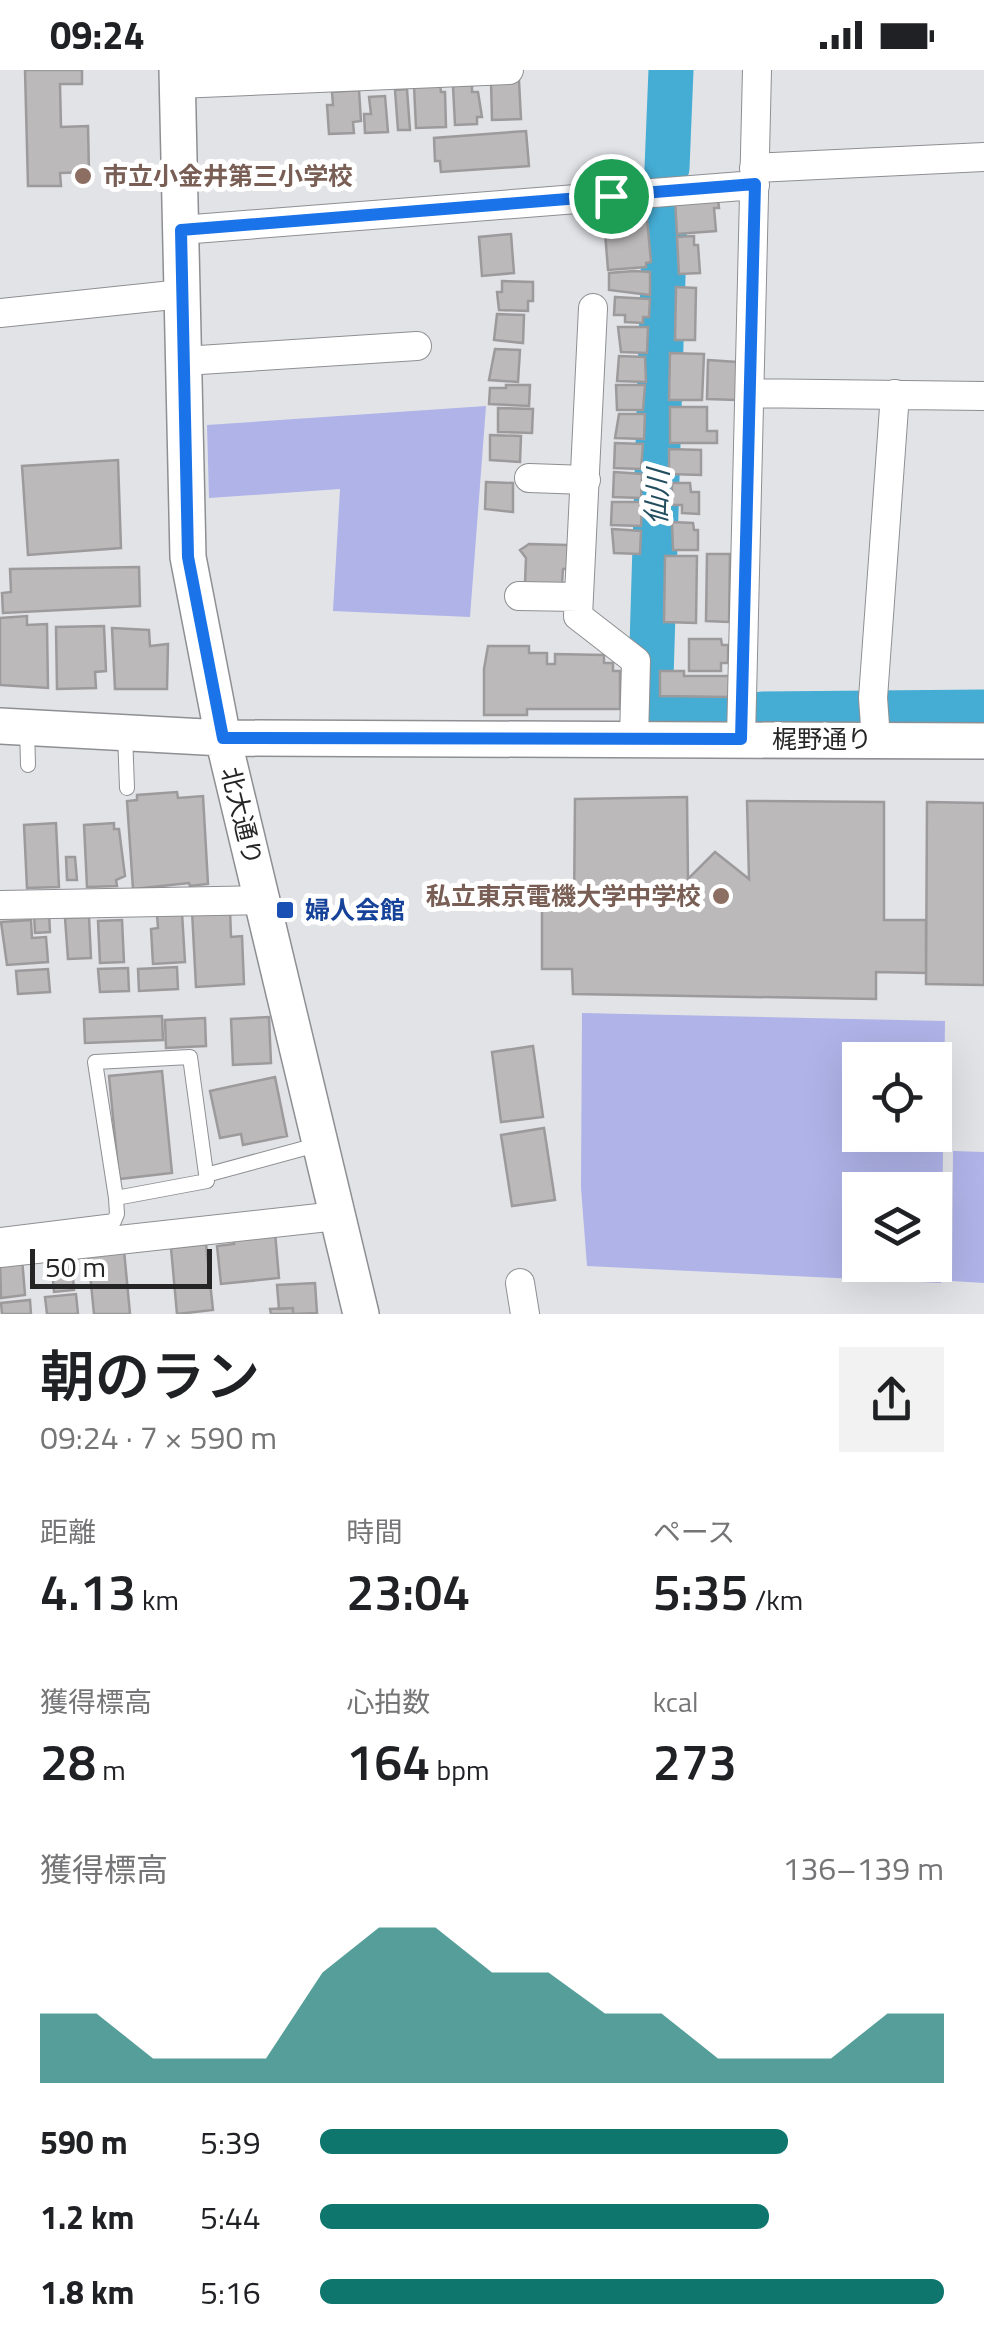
<!DOCTYPE html>
<html lang="ja">
<head>
<meta charset="utf-8">
<style>
	body { margin:0; font-family:"Titillium Web","Noto Sans JP",sans-serif; background:#f2f2f2; color:#202124; height:100vh; display:flex; flex-direction:column; font-size:38px; white-space:nowrap }
	* { box-sizing:border-box; margin:0 }
	p { font-size:32px; color:#757577 }
	.icon { flex:none; width:55px; height:55px; fill:none; stroke:currentColor; stroke-width:2; stroke-linecap:round; stroke-linejoin:round }
	.map { position:relative; height:1244px; overflow:hidden }
	.details { display:flex; flex-direction:column; background:#fff; flex:1 }
	.details>* { flex:none }
	.fabs { position:absolute; left:842px; top:972px; display:grid; gap:20px }
	.fabs a { display:grid; place-items:center; width:110px; height:110px; border-radius:0px; background:#fff; box-shadow:0 10px 40px #0002; font-size:50px }
	.scale { position:absolute; left:30px; bottom:25px; width:182px; box-sizing:border-box; padding-left:10px; border:5px solid #252526; border-top:0; font-size:28px; line-height:35px; white-space:nowrap; color:#252526; -webkit-text-stroke:8px #fff; paint-order:stroke }
	.pin { position:absolute; display:grid; place-items:center; width:85px; height:85px; color:#fff; margin:-42px; border:5px solid #fff; border-radius:50%; box-shadow:0 2px 10px #0007 }
	.round { display:grid; place-items:center; flex:none; width:105px; height:105px; border-radius:0px; background:#f2f2f2 }
	.overview { display:flex; align-items:center; justify-content:space-between; height:170px; padding:0 40px }
	h1 { font-size:55px; font-weight:600; line-height:75px }
	.stats { display:grid; grid-template-columns:repeat(3,1fr); gap:15px; height:170px; padding:10px 40px }
	.stats div { display:grid; align-content:center }
	.stats b { font-size:50px; font-weight:600 }
	.stats small { font-size:28px; font-weight:400 }
	.stats p { font-size:28px }
	.chart { height:280px; padding:20px 40px }
	.chart p { display:flex; justify-content:space-between }
	.chart svg { width:100%; height:180px; margin-top:10px; fill:#0f766e; opacity:.7 }
	ul { padding:0 40px; list-style:none; font-size:32px }
	li { display:grid; grid-template-columns:160px 120px 1fr; align-items:center; height:75px }
	li i { height:25px; border-radius:12px; background:#0f766e }
	.status { display:flex; justify-content:space-between; align-items:center; height:70px; padding:0 50px; background:#fff; direction:ltr }
	.status svg { height:28px; fill:currentColor }
	.map>svg:first-child { display:block }
</style>
</head>
<body>
<div class="status"><b>09:24</b><svg viewBox="0 0 49 12"><path d="M0 12V9h3v3zM5 12V6h3v6zM10 12V3h3v9zM15 12V0h3v12zM26 1h20v11H26zM47 4h2v5h-2z"/></svg></div>
<div class="map">
<svg width="984" height="1244" viewBox="0 0 984 1244">
	<rect width="100%" height="100%" fill="#e2e3e7"/>
	<path fill="#afb3e8" fill-rule="evenodd" d="M486 336 470 547 333 541 340 419 209 428 207 355Z
		M582 943 945 951 941 1213 587 1196 581 1118ZM860 990H935V1065H860ZM860 1120H935V1195H860Z
		M953 1081 984 1082V1213L952 1211Z"/>
	<g fill="none" stroke-linecap="round" stroke-linejoin="round">
		<path stroke="#45acd4" stroke-width="45" d="M667 98 671 0
			M665 140 650 643 722 644
			M762 644 984 642"/>
	</g>
	<path fill="#bcb9bb" stroke="#9d9a9c" stroke-width="2.5" d="M25 0H82V14H60L61 57 88 56 89 102 60 103 61 116H28Z
		M519 11 521 49 492 50 491 12Z
		M440 14 441 22H445L446 57 416 58 414 16Z
		M472 15V22H478L482 47H477V54L455 55 453 16Z
		M407 19 410 60H398L395 20Z
		M359 20 361 51 353 52 354 63 329 64 327 35H333L332 22Z
		M385 26 388 62 365 63 364 44H371L369 27Z
		M526 61 529 96 441 102 440 91H435L434 68Z
		M718 129 719 138H714L716 161 677 164 675 130Z
		M643 134V139L646 138 651 192 646 193V197L608 200 603 137Z
		M511 164 514 203 482 206 479 167Z
		M694 166V175H698L700 203 679 204 677 167Z
		M634 201 650 202V225L609 220V203Z
		M502 211 533 212V231H528V241L499 240 497 222H502Z
		M676 217 696 218 695 270H675Z
		M615 227 650 229 649 247H643V253L625 252V245H614Z
		M497 244 524 245 523 273 494 270Z
		M618 257H648L647 283 621 282Z
		M495 279 520 280 518 312 489 310Z
		M670 283 704 284 702 330H669Z
		M619 286 645 287 646 312 617 311Z
		M708 290 737 292 736 330 707 329Z
		M506 315H530L529 336 489 334 490 318H506Z
		M616 315H645L643 340H617Z
		M670 337H707V361H717V373H670Z
		M498 338 533 339 532 363 498 362Z
		M619 344H645L644 369 615 368Z
		M490 365 521 366 520 392 490 390Z
		M615 373 643 374 641 399 614 398Z
		M669 379 701 380V405L669 404Z
		M118 390 121 478 28 485 22 396Z
		M614 402 642 404 641 428 613 427Z
		M486 412 513 413V442L485 439Z
		M672 413H690L691 422H699V444L682 443V435H672Z
		M612 432H642L641 456 611 455Z
		M672 452 693 453 694 460H698V480H673Z
		M612 459 641 461 640 484 614 483Z
		M529 474 568 475 569 499H563L562 514 525 513 526 488 520 480Z
		M707 484H730L729 552 706 551Z
		M665 486H697L696 553 664 552Z
		M139 497 140 536 3 543 2 523 11 522 10 499Z
		M27 546V555L47 554 48 618 0 615V548Z
		M104 556 106 601 95 602 96 618 57 619 56 557Z
		M112 558 149 560 150 576 168 574 167 619H115Z
		M689 569H721L722 575H728V593H721V601H689Z
		M488 576H529V583H547V594H555V584L604 585V593H613V601H620V639H527V645H484V599Z
		M660 601H684V606H733L732 627 660 626Z
		M177 722 178 728 203 726 208 814 190 816 189 813 133 819 127 731 137 730V725Z
		M687 727 688 809 715 782 749 809 747 731 884 732V850H926V903L876 902V929L573 924 572 899H542V838L574 839 575 729Z
		M927 732 984 733V915L926 914Z
		M56 753 59 817 27 818 24 755Z
		M114 753V759H119L125 806 116 810 117 816 87 817 84 755Z
		M66 787H75L77 810H67Z
		M230 839 231 867 242 866 244 914 196 917 192 841Z
		M49 842 50 862 35 863 34 843Z
		M182 843 185 892 153 894 151 859 158 858 157 845Z
		M89 847 91 888 68 889 65 848Z
		M31 850 32 868 46 867 48 892 7 895 1 852Z
		M122 850 124 892 100 893 98 851Z
		M177 897 178 919 139 921 138 899Z
		M128 898 129 921 100 922 98 899Z
		M48 899 50 922 18 924 16 901Z
		M162 946 163 970 85 973 84 949Z
		M269 947 271 993 233 995 231 949Z
		M205 948 206 976 166 978 165 950Z
		M533 976 543 1047 501 1052 492 982Z
		M162 1001 172 1103 119 1109 109 1006Z
		M275 1007 287 1066 243 1075 241 1064 220 1068 210 1021Z
		M544 1058 555 1130 512 1136 501 1065Z
		M275 1162 279 1208 221 1214 217 1176 234 1174 233 1166Z
		M206 1174 213 1240 177 1244 171 1178Z
		M124 1180 130 1244H94L88 1183Z
		M71 1185 74 1220 54 1222 51 1187Z
		M22 1188 25 1225 1 1228 0 1190Z
		M315 1213 317 1243 293 1244V1238L279 1239 277 1215Z
		M76 1224 78 1244H47L45 1227Z
		M30 1230 31 1244H2L1 1233Z
		M293 1238V1244H271L270 1239Z"/>
	<g fill="none" stroke-linecap="round" stroke-linejoin="round">
		<defs>
			<path id="service" d="M27 657 28 695
				M125 663 127 718
				M206 1105 320 1074
				M0 1165 114 1151 117 1144 116 1128 95 992 190 987 207 1111 116 1128"/>
			<path id="minor" d="M178 14 509 0
				M754 98 984 87
				M181 160 755 115
				M593 238 578 546 636 591 634 669
				M0 243 182 224
				M184 291 417 276
				M750 323 984 326
				M529 408 586 410
				M519 526 578 527
				M741 669 757 0
				M876 669 873 628 895 324
				M0 835 263 830
				M0 1183 337 1146
				M520 1213 525 1244"/>
			<path id="tertiary" d="M177 0 188 487 223 668 361 1244
				M0 656 223 668 984 671"/>
		</defs>
		<use href="#service" stroke="#8e8f92" stroke-width="16"/>
		<use href="#minor" stroke="#8e8f92" stroke-width="30"/>
		<use href="#tertiary" stroke="#8e8f92" stroke-width="38"/>
		<use href="#service" stroke="#fff" stroke-width="14"/>
		<use href="#minor" stroke="#fff" stroke-width="28"/>
		<use href="#tertiary" stroke="#fff" stroke-width="35"/>
	</g>
	<g fill="none" stroke-linecap="round" stroke-linejoin="round">
		<defs>
			<path id="route" d="M755 114 741 669 223 668 188 487 181 160Z"/>
		</defs>
		<use href="#route" stroke="#fff" stroke-width="20"/>
		<use href="#route" stroke="#1a73e8" stroke-width="12"/>
	</g>
	<g fill="#8d6e63" stroke="#fff" stroke-width="4">
		<circle cx="83" cy="106" r="10"/>
		<circle cx="721" cy="826" r="10"/>
	</g>
	<rect fill="#1a4fb4" stroke="#fff" stroke-width="4" x="275" y="830" width="20" height="20" rx="5"/>
	<g text-anchor="middle" stroke-width="10" stroke-linejoin="round" paint-order="stroke">
		<g font-size="25" font-weight="bold" fill="#785e54" stroke="#fff" text-anchor="start">
			<text x="103" y="115">市立小金井第三小学校</text>
			<text x="701" y="835" text-anchor="end">私立東京電機大学中学校</text>
		</g>
		<g font-size="25" fill="#252526" stroke="#fff">
			<text x="822" y="678">梶野通り</text>
			<text transform="translate(242 746) rotate(76)" y="9">北大通り</text>
		</g>
		<g font-size="25" font-weight="bold" fill="#164399" stroke="#fff" text-anchor="start">
			<text x="305" y="849">婦人会館</text>
		</g>
		<g font-size="28" font-style="italic" fill="#224d5e" stroke="#fff">
			<text transform="translate(657 427) rotate(-88)" y="10">仙川</text>
		</g>
	</g>
</svg>
<div class="fabs">
<a><svg class="icon" aria-label="locate" viewBox="0 0 24 24"><circle cx="12" cy="12" r="6"/><path d="M12 2v4M12 18v4M2 12h4M18 12h4"/></svg></a>
<a><svg class="icon" aria-label="layers" viewBox="0 0 24 24"><path d="M12 4l9 5-9 5-9-5zM3 14l9 5 9-5"/></svg></a>
</div>
<div class="scale">50 m</div>
<div class="pin" style="left:611px;top:126px;background:#1e9e55"><svg class="icon" aria-label="arrive" viewBox="0 0 24 24"><path d="M6 21V4h12l-3 4 3 4H6"/></svg></div>
</div>
<section class="details">
<div class="overview"><div><h1>朝のラン</h1><p>09:24 · 7 × 590 m</p></div><a class="round"><svg class="icon" aria-label="share" viewBox="0 0 24 24"><path d="M12 15V3M7 8l5-5 5 5M5 13v7h14v-7"/></svg></a></div>
<div class="stats">
<div><p>距離</p><b>4.13<small> km</small></b></div>
<div><p>時間</p><b>23:04</b></div>
<div><p>ペース</p><b>5:35<small> /km</small></b></div>
</div>
<div class="stats">
<div><p>獲得標高</p><b>28<small> m</small></b></div>
<div><p>心拍数</p><b>164<small> bpm</small></b></div>
<div><p>kcal</p><b>273</b></div>
</div>
<div class="chart"><p><span>獲得標高</span>136–139 m</p>
<svg viewBox="0 0 160 44" preserveAspectRatio="none"><path d="M0 44V27L10 27L20 38L30 38L40 38L50 17L60 6L70 6L80 17L90 17L100 27L110 27L120 38L130 38L140 38L150 27L160 27V44z"/></svg>
</div>
<ul>
<li><b>590 m</b>5:39<i style="width:75%"></i></li>
<li><b>1.2 km</b>5:44<i style="width:72%"></i></li>
<li><b>1.8 km</b>5:16<i style="width:100%"></i></li>
</ul>
</section>
</body>
</html>
